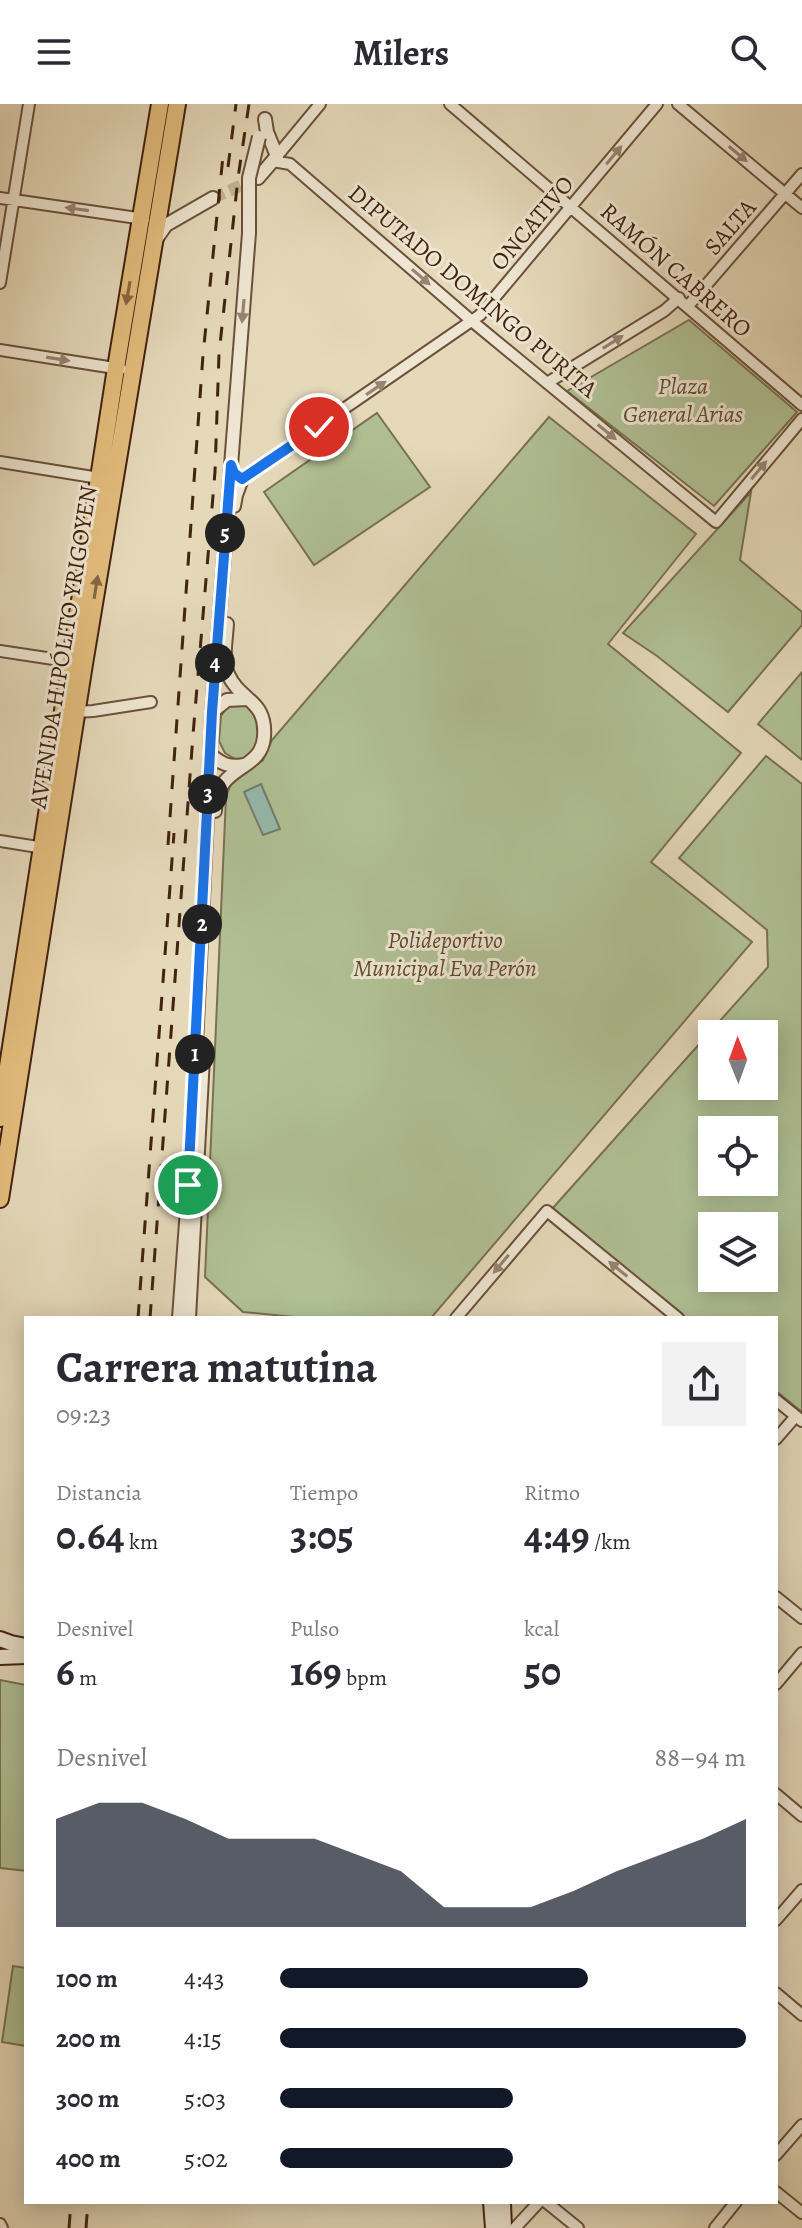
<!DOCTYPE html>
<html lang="es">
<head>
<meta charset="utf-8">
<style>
	body { margin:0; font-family:Alegreya,serif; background:#f2f2f3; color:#2b2b33; height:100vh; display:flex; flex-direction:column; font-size:30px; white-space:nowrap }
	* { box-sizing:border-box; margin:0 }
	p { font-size:26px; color:#7c7c81 }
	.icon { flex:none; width:44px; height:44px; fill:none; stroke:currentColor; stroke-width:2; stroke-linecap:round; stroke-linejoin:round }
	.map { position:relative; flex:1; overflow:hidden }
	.panel { position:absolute; left:24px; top:1212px; width:754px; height:888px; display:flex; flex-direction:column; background:#fff; border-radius:0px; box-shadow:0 4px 20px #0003 }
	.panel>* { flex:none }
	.needle { width:52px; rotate:359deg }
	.buttons { position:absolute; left:698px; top:916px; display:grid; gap:16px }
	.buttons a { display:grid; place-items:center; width:80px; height:80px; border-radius:0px; background:#fff; box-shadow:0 4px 20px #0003; font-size:40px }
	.pin { position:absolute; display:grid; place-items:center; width:68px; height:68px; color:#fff; margin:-34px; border:4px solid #fff; border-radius:50%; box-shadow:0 2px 8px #0007 }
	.km { position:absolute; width:40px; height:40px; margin:-20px; border-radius:50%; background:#222; color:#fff; font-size:22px; line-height:40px; text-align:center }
	.round { display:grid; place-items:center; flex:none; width:84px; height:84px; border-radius:0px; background:#f2f2f3 }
	.headline { display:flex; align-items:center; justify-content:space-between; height:136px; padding:0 32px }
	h1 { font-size:44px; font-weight:700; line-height:60px }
	.figures { display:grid; grid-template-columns:repeat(3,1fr); gap:12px; height:136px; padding:8px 32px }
	.figures div { display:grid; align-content:center }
	.figures b { font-size:40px; font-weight:700 }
	.figures small { font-size:22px; font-weight:400 }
	.figures p { font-size:22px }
	.chart { height:224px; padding:16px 32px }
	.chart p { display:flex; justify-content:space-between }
	.chart svg { width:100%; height:144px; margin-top:8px; fill:#111827; opacity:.7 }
	ul { padding:0 32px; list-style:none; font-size:26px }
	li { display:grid; grid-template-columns:128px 96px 1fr; align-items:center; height:60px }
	li i { height:20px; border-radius:10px; background:#111827 }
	header { display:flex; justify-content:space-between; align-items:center; height:104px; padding:0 32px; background:#fff; font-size:36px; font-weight:700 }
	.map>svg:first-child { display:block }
</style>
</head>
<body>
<header><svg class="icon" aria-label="menu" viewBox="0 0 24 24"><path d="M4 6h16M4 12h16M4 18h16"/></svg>Milers<svg class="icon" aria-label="search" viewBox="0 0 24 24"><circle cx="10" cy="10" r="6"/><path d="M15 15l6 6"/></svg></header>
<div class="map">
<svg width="802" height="2124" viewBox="0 0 802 2124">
	<rect width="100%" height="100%" fill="#e5d9ba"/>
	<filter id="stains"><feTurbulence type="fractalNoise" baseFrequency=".0025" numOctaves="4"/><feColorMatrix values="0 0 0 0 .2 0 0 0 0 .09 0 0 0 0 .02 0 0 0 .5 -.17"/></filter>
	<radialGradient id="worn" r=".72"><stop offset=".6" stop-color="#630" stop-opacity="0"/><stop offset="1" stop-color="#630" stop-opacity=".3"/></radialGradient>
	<path fill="#b0c094" stroke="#797152" stroke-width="2" fill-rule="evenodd" d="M689 216 797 308 714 402 567 287Z
		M377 309 430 383 314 461 264 388Z
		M549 313 696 430 608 540 741 649 651 758 752 838 431 1214H305L243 1208 205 1173 226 693 231 680 263 656 272 636Z
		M751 388 740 456 802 508V521L728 608 657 552 623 529Z
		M802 568V656L758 620Z
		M242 598 254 605 260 625 257 645 248 653 237 656 225 649 219 637 221 612 228 602Z
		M766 652 802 680V1308L776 1287V1214H686L552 1105 768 863 767 826 679 754ZM712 930H764V982H712ZM712 1026H764V1078H712ZM712 1122H764V1174H712Z
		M0 1576 26 1581V1767L0 1764Z
		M13 1862 26 1864V1942L2 1938Z"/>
	<path fill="#96baad" stroke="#747d6e" stroke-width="2" d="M261 680 280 725 263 731 244 688Z"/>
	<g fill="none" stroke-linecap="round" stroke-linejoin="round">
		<path stroke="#c4b498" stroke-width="12" stroke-dasharray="12 6" stroke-linecap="butt" d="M213 94 258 74"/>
		<defs>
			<path id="minor" d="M450 0 802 301
				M678 0 802 104
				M277 52 320 0
				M273 57 290 60 473 218 716 418 802 315
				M0 94 144 115
				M0 179 29 0
				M688 202 802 70
				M0 246 121 265
				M547 279 664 207 679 194
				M0 358 99 374
				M238 373 242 375 480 211 657 0
				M0 547 73 558
				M76 608 93 607 151 598
				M0 737 44 744
				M456 1214 547 1107 678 1214
				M776 1296 802 1317
				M776 1335 796 1312
				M776 1493 802 1514
				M776 1580 802 1549
				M776 1690 802 1712
				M776 1816 802 1786
				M776 1889 802 1911
				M776 2051 802 2021
				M776 2088 802 2109
				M546 2098 578 2124
				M0 2120 2 2124
				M515 2124 539 2098
				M715 2124 736 2098"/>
			<path id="tertiary" d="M258 74 277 52 267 28 265 15
				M157 134 166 121 213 94
				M234 402 236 391 242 375
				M212 608 227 596 247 595
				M210 650C220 659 229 664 243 661
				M215 707C216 659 261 669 264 633 267 595 240 598 228 570 222 556 226 536 227 520
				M179 1214 190 1064 212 608 249 129V100
				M189 1214 203 954"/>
			<path id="secondary" d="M0 1535 11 1539 26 1542
				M0 1553 26 1552
				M491 2098 493 2124
				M503 2098 504 2124"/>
			<path id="primary" d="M0 1014 116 264 160 0
				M0 1095 84 560 177 0"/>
		</defs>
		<use href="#minor" stroke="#6b503a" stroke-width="14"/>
		<use href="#tertiary" stroke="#6b503a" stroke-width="16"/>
		<use href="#secondary" stroke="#422210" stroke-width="18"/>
		<use href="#primary" stroke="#422210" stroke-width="20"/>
		<use href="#minor" stroke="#eee6d2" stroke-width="10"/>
		<use href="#tertiary" stroke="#eee6d2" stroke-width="12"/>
		<use href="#secondary" stroke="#eee6d2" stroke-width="14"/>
		<use href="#primary" stroke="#e2bc7d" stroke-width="16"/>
		<path stroke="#422210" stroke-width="3" stroke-dasharray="14 14" stroke-linecap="butt" d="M228 63 236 0
			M168 741 203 251 223 52
			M138 1214 174 729
			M150 1214 193 631 215 368 219 250 238 74 249 0
			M69 2124 71 2098
			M86 2124 88 2098"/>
		<defs>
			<path id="tertiary-bridge" d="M249 100V74L259 33"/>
		</defs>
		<use href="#tertiary-bridge" stroke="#6b503a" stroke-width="16" stroke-linecap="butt"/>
		<use href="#tertiary-bridge" stroke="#eee6d2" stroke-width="12"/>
	</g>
	<defs><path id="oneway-solid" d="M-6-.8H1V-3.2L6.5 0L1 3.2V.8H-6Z" transform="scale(2)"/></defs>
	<g fill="#988471">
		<use href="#oneway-solid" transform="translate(738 50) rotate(40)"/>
		<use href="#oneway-solid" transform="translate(614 51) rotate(-50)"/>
		<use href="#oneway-solid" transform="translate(77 105) rotate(-172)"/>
		<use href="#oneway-solid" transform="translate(421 173) rotate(41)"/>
		<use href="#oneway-solid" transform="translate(243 207) rotate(95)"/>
		<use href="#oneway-solid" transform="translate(613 238) rotate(-32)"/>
		<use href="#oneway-solid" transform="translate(58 255) rotate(9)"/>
		<use href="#oneway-solid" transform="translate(376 284) rotate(-34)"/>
		<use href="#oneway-solid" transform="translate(607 328) rotate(39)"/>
		<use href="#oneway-solid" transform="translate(759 366) rotate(-50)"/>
		<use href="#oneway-solid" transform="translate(501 1160) rotate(130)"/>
		<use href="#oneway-solid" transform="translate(618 1165) rotate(-141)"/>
	</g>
	<g fill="#8a6741">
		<use href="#oneway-solid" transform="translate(128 189) rotate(100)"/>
		<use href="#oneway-solid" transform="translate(96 483) rotate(-81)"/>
	</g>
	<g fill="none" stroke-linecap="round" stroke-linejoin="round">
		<defs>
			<path id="route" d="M188 1081 212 608 231 361 234 369 242 375 319 323"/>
		</defs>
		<use href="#route" stroke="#fff" stroke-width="16"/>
		<use href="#route" stroke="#1a73e8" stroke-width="10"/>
	</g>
	<g text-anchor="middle" stroke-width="6" stroke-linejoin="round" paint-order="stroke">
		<g font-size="24" fill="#422210" stroke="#eee6d2">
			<text transform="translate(532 119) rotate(-50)" y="8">ONCATIVO</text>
			<text transform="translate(730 123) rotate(-49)" y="8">SALTA</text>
			<text transform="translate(676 166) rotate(41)" y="8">RAMÓN CABRERO</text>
			<text transform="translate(473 187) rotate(40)" y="8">DIPUTADO DOMINGO PURITA</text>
			<text transform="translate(63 543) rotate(-81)" y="8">AVENIDA HIPÓLITO YRIGOYEN</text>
		</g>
		<g font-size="24" font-style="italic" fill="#5e4a31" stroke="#eee6d2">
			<text x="683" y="290">Plaza<tspan x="683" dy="28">General Arias</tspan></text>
			<text x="445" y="844">Polideportivo<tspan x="445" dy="28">Municipal Eva Perón</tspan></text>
		</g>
	</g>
	<rect width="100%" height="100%" filter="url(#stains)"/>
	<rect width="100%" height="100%" fill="url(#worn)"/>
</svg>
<div class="buttons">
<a><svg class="needle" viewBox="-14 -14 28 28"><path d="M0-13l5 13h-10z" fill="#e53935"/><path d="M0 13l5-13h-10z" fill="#7c7c81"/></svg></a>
<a><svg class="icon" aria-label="locate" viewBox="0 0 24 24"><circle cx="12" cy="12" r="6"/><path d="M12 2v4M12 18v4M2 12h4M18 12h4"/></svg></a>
<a><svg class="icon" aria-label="layers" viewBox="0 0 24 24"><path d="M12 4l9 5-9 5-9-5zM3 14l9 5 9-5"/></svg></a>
</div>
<div class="pin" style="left:188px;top:1081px;background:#1e9e55"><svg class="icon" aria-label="arrive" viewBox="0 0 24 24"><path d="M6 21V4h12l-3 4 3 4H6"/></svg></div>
<div class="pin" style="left:319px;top:323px;background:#d93025"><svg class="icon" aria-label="check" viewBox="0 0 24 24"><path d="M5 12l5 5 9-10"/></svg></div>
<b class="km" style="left:195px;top:950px">1</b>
<b class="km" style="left:202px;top:820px">2</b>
<b class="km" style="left:208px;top:690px">3</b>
<b class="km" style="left:215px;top:559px">4</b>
<b class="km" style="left:225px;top:429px">5</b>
<section class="panel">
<div class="headline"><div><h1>Carrera matutina</h1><p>09:23</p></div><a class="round"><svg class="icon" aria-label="share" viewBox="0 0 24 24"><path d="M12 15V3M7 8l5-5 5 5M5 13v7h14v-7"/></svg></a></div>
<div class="figures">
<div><p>Distancia</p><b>0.64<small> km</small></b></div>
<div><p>Tiempo</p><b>3:05</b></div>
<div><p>Ritmo</p><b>4:49<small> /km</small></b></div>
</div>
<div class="figures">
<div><p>Desnivel</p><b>6<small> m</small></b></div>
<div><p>Pulso</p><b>169<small> bpm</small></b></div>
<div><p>kcal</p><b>50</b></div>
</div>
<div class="chart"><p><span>Desnivel</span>88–94 m</p>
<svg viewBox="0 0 160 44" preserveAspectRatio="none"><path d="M0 44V11L10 6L20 6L30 11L40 17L50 17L60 17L70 22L80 27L90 38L100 38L110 38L120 33L130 27L140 22L150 17L160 11V44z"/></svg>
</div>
<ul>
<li><b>100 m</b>4:43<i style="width:66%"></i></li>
<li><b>200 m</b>4:15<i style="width:100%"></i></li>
<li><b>300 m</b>5:03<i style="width:50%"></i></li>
<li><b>400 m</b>5:02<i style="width:50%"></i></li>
</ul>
</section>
</div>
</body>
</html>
